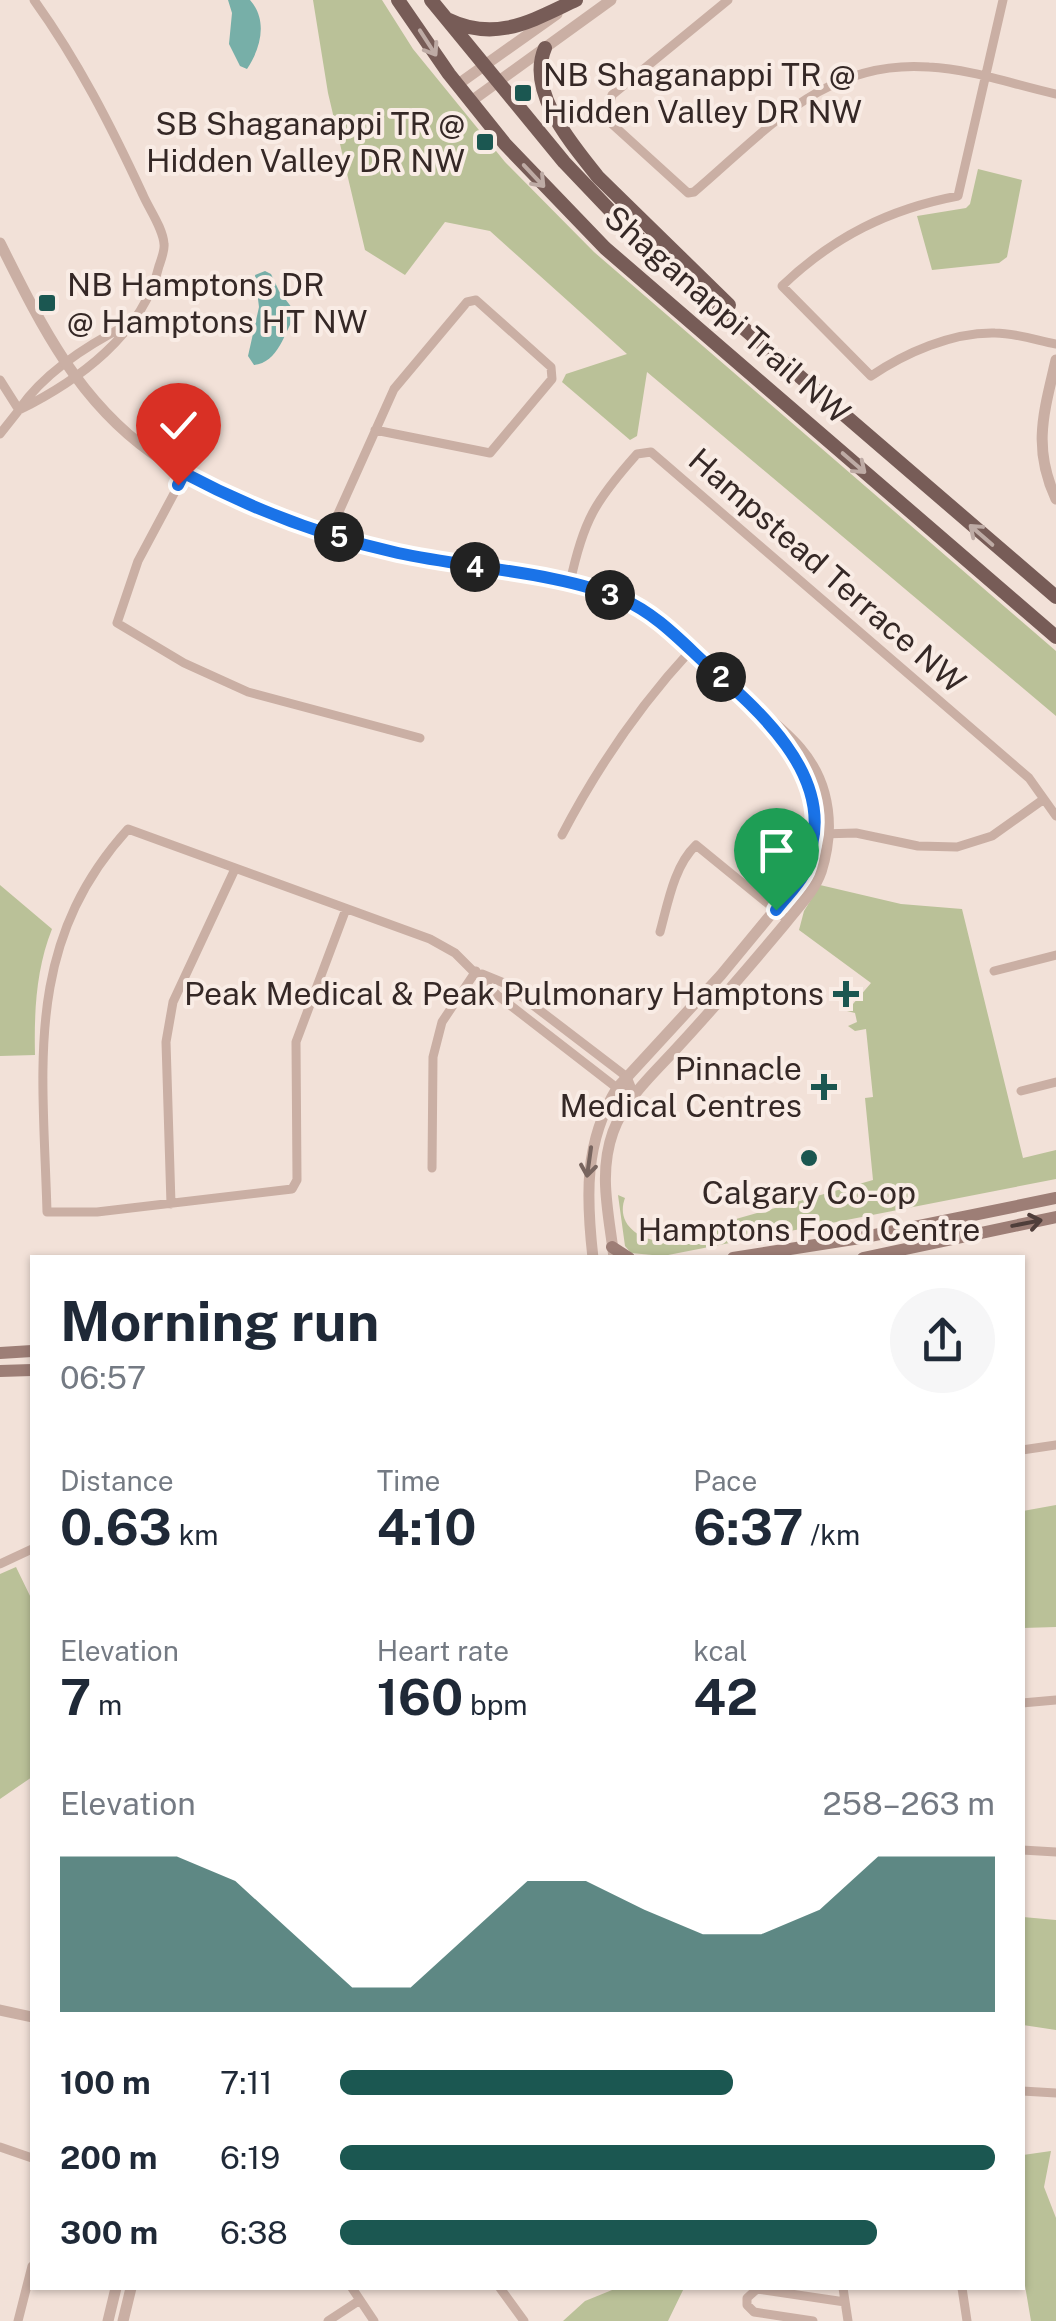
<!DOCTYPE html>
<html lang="en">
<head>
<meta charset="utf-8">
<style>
	body { margin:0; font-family:"Public Sans",sans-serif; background:#f6f6f7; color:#1f2937; height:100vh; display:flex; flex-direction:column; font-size:38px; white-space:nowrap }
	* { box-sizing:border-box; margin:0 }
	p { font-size:32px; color:#747a83 }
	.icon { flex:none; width:55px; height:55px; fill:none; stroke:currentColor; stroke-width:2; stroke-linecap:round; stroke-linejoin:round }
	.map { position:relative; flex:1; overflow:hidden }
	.side { position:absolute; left:30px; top:1255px; width:995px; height:1035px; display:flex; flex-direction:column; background:#fff; border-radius:0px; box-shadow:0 2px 8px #0004 }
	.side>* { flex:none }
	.pin { position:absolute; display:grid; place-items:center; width:85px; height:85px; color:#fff; margin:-102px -42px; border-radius:50% 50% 50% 0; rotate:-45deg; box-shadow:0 0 10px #0007 }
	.pin .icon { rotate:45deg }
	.km { position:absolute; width:50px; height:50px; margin:-25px; border-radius:50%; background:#222; color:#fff; font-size:28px; line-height:50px; text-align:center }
	.round { display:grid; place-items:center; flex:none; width:105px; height:105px; border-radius:52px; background:#f6f6f7 }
	.overview { display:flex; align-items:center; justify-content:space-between; height:170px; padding:0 30px }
	h1 { font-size:55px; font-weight:700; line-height:75px }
	.figures { display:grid; grid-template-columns:repeat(3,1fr); gap:15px; height:170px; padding:10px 30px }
	.figures div { display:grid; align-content:center }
	.figures b { font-size:50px; font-weight:700 }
	.figures small { font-size:28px; font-weight:400 }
	.figures p { font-size:28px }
	.chart { height:280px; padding:20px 30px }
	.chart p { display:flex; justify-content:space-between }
	.chart svg { width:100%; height:180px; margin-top:10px; fill:#1b5751; opacity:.7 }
	ul { padding:0 30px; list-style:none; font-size:32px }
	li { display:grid; grid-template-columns:160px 120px 1fr; align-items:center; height:75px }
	li i { height:25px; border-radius:12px; background:#1b5751 }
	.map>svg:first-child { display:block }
</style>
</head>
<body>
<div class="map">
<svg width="1056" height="2321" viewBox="0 0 1056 2321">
	<rect width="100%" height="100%" fill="#f2e1d8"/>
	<path fill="#bac198" d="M313 0H382L413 49 505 162 594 252 1056 651V716L647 372 637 436 630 440 562 382 566 374 627 354 490 231 445 222 405 275 365 250 328 93Z
		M978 169 1022 180 1007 257 999 263 932 270 917 216 966 208 970 204Z
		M0 885 52 929C36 969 34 1013 35 1055L0 1056Z
		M820 885 901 904 962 909 1023 1158 1056 1150V1179L663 1256 631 1253 625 1246 618 1195 625 1198C616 1222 636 1238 659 1241L873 1180 865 1098 873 1097 866 1029 855 1031 848 1026 857 1022 855 1013 847 1011 871 983 799 930 804 911Z
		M1056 1505V1627L1023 1628V1511Z
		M16 1567 32 1600V1777L0 1799V1574Z
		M1023 1917 1056 1920V2030L1023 2025Z
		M1051 2151 1044 2187 1056 2218V2321H1031L1023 2274V2155Z
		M617 2288H684L668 2321H563L585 2301Z"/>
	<path fill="#77afa8" d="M228 0H250C268 20 261 48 247 69L240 66 229 44 232 13Z
		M265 271 271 274 279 291 296 313C285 332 278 363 254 365L248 356 259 307 255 275Z"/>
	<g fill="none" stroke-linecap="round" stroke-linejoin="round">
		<path stroke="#caafa4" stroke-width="9" d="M728 0 612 95 608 109 612 124 688 193 694 192C767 130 825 59 929 67 971 69 1015 85 1056 94
			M1003 0 958 196C889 209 833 237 782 286L871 376C905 353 952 332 995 333 1015 333 1036 340 1056 344
			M0 380 19 410 0 434
			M20 408C46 371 89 344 129 324
			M19 410C78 381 143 334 159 266 161 260 165 250 164 244 163 228 149 209 143 195 111 126 78 61 34 0
			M185 473 138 561 117 623 184 663 248 692 420 738
			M329 534 394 389 467 302 476 300 551 367 552 379 490 453 375 430
			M570 583C583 521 595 501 637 454L651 452 1029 778 1056 816
			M822 834 856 833 918 846 957 847 992 836 1044 799
			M562 835C597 768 640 705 691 650
			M346 909 296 1042 297 1180 292 1189 97 1212H47C43 1067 23 945 128 829L430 939 455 953 497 995 617 1088 634 1094
			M660 932C668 903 674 866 696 845L788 920
			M994 971 1056 955
			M482 974 504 983 627 1077 634 1094
			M1021 1091 1056 1082
			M432 1168 433 1057 442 1022 476 971
			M171 1204 166 1042 173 1002 235 869
			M1022 1450 1056 1445
			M0 1564 32 1549
			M1022 1703 1056 1700
			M1022 1850 1056 1852
			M1022 2091 1056 2093
			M0 2147 32 2158
			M352 2288 374 2321
			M500 2288 524 2321
			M843 2288 848 2321
			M962 2288 967 2321
			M18 2321 32 2266
			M328 2321 360 2300
			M813 2321 754 2312 747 2305V2298L757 2289 845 2302"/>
		<path stroke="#caafa4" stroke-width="11" d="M457 85 557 14
			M470 102 611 0
			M0 243C40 323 77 400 152 453 232 511 361 547 457 564 511 573 570 577 621 598 668 618 707 664 744 697 777 727 812 748 824 793 831 819 829 847 821 872 814 892 798 907 785 924 749 967 713 1009 675 1050 652 1075 625 1099 613 1132 598 1174 609 1214 614 1258
			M1056 360C1044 412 1032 447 1056 499
			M593 1258C586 1196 584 1143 617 1088L721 975 806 872 815 834 813 805 804 775 786 745 765 720
			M0 2010 32 2017
			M108 2321 116 2288
			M123 2321 131 2288"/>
		<path stroke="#9d7e76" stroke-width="12" d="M612 1247 629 1258
			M733 1258 860 1238 1056 1198
			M863 1258 1056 1217
			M0 1353 32 1351
			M0 1371 32 1370"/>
		<path stroke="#775c57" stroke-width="14" d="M398 0 449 74 505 144 605 248 1056 637
			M431 0 564 162 625 226 1056 597
			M447 19C496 43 531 21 576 0
			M545 48C526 92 572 144 598 177L729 305"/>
	</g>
	<defs><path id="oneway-shaft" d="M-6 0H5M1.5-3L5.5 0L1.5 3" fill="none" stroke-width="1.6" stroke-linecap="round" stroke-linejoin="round" transform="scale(2.5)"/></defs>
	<g stroke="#beaba5">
		<use href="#oneway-shaft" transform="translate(428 43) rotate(57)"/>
		<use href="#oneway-shaft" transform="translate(534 176) rotate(47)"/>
		<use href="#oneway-shaft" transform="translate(854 463) rotate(41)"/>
		<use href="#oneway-shaft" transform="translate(981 535) rotate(-139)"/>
	</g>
	<use stroke="#78655f" href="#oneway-shaft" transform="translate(589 1162) rotate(98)"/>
	<use stroke="#4f3e3a" href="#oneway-shaft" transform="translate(1027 1223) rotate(-11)"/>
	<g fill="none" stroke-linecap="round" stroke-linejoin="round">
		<defs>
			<path id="route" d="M178 485 184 473C250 508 325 537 398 553 466 568 560 572 622 599 655 613 680 640 706 664 755 707 830 770 812 845 810 854 809 866 804 874 797 887 785 898 776 910"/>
		</defs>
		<use href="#route" stroke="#fff" stroke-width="20"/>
		<use href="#route" stroke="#1a73e8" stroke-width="12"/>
	</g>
	<g fill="#1b5751" stroke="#f9ece5" stroke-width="4">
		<rect x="513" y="83" width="20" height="20" rx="5"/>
		<rect x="475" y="132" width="20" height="20" rx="5"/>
		<rect x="37" y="293" width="20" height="20" rx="5"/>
		<path d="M841 979h10v10h10v10h-10v10h-10v-10h-10v-10h10z"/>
		<path d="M819 1072h10v10h10v10h-10v10h-10v-10h-10v-10h10z"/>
		<circle cx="809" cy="1158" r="10"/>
	</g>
	<g text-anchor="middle" stroke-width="8" stroke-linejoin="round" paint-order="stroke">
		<g font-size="32" fill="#352826" stroke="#f9ece5" text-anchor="end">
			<text x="543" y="86" text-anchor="start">NB Shaganappi TR @<tspan x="543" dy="37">Hidden Valley DR NW</tspan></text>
			<text x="465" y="135">SB Shaganappi TR @<tspan x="465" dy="37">Hidden Valley DR NW</tspan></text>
			<text x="67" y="296" text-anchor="start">NB Hamptons DR<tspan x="67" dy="37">@ Hamptons HT NW</tspan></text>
			<text x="824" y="1005">Peak Medical &amp; Peak Pulmonary Hamptons</text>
			<text x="802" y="1080">Pinnacle<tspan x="802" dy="37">Medical Centres</tspan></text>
			<text x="809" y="1204" text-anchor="middle">Calgary Co-op<tspan x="809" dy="37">Hamptons Food Centre</tspan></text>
		</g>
		<g font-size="32" fill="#352826" stroke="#f9ece5">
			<text transform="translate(727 315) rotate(41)" y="11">Shaganappi Trail NW</text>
			<text transform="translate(827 571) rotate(41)" y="11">Hampstead Terrace NW</text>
		</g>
	</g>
</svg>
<div class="pin" style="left:776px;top:910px;background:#1e9e55"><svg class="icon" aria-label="arrive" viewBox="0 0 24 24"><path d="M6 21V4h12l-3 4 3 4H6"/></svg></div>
<div class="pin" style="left:178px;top:485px;background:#d93025"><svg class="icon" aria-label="check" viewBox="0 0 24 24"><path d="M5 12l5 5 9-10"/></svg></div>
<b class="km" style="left:721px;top:677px">2</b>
<b class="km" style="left:610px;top:595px">3</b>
<b class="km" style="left:475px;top:567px">4</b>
<b class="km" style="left:339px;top:537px">5</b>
<section class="side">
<div class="overview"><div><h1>Morning run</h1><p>06:57</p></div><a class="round"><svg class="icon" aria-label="share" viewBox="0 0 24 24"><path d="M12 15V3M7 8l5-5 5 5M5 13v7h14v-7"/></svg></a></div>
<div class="figures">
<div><p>Distance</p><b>0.63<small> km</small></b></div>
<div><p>Time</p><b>4:10</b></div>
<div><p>Pace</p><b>6:37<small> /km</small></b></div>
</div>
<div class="figures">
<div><p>Elevation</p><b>7<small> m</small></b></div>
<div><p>Heart rate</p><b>160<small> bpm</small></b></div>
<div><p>kcal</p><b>42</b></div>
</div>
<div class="chart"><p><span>Elevation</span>258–263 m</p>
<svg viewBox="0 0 160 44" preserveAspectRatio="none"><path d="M0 44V6L10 6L20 6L30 12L40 25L50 38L60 38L70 25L80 12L90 12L100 19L110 25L120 25L130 19L140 6L150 6L160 6V44z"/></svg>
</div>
<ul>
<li><b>100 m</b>7:11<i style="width:60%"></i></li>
<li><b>200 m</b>6:19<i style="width:100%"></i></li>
<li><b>300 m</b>6:38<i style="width:82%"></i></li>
</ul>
</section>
</div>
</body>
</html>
